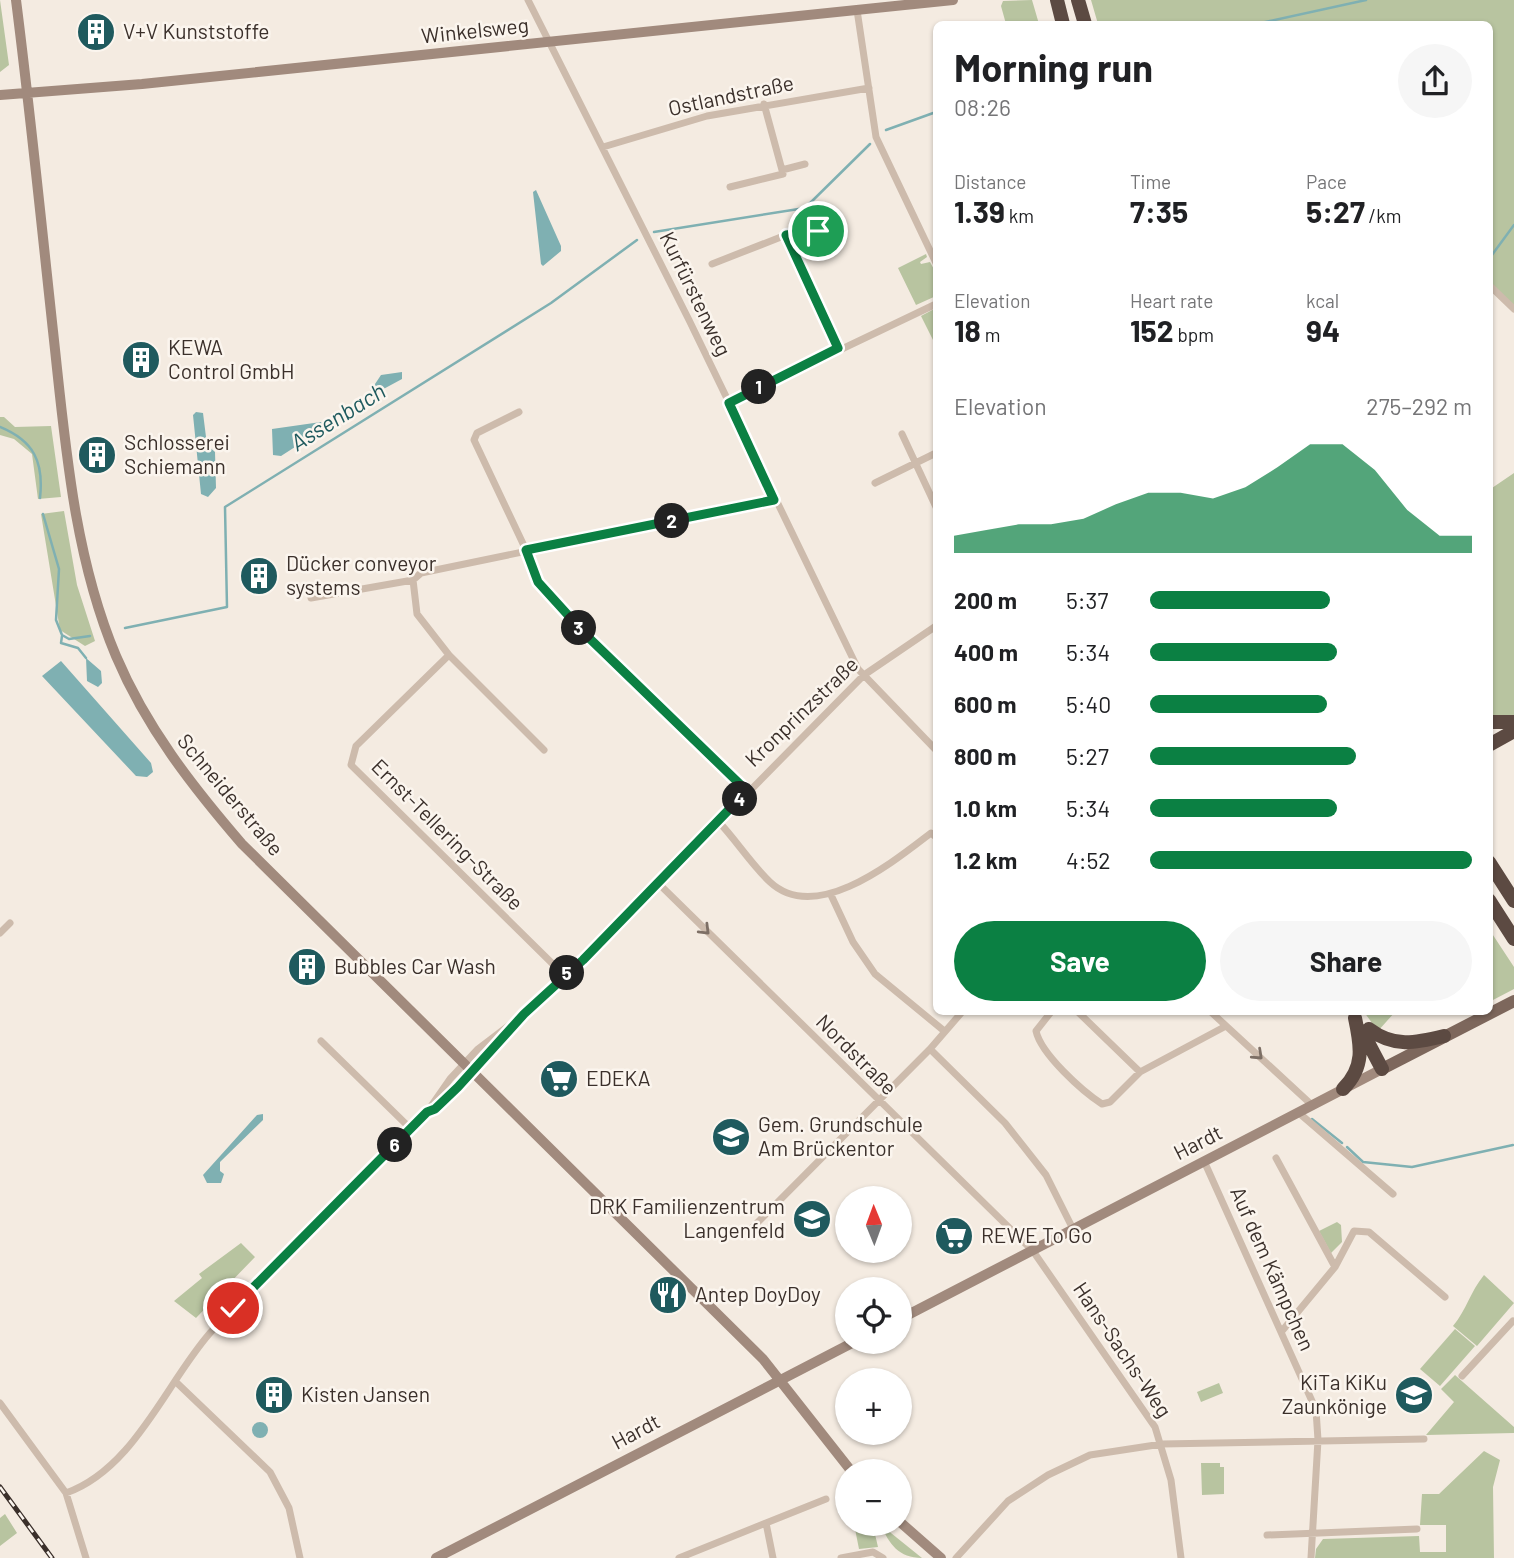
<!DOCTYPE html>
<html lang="en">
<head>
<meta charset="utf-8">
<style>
	body { margin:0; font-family:Barlow,sans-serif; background:#f6f6f6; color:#202124; height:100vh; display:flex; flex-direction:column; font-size:26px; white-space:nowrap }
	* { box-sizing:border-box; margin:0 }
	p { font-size:23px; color:#757577 }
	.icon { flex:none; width:38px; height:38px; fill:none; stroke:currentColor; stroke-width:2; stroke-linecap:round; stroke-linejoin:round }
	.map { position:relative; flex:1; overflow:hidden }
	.drawer { position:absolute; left:933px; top:21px; width:560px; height:994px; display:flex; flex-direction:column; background:#fff; border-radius:10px; box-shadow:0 2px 5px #0004 }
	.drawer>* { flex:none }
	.needle { width:46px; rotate:359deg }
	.controls { position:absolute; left:835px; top:1186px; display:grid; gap:14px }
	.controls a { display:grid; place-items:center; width:77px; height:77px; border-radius:50%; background:#fff; box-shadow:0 2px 5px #0004; font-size:35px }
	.pin { position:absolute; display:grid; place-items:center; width:60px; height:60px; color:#fff; margin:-30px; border:4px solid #fff; border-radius:50%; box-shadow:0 2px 7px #0007 }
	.km { position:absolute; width:35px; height:35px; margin:-18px; border-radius:50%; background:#222; color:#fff; font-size:19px; line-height:35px; text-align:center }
	.round { display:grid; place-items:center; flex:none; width:74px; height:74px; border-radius:37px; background:#f6f6f6 }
	.overview { display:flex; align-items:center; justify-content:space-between; height:119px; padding:0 21px }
	h1 { font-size:38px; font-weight:700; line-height:52px }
	.stats { display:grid; grid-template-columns:repeat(3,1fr); gap:10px; height:119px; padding:7px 21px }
	.stats div { display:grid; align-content:center }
	.stats b { font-size:30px; font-weight:700 }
	.stats small { font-size:19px; font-weight:400 }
	.stats p { font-size:19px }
	.chart { height:196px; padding:14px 21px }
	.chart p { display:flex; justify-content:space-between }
	.chart svg { width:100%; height:126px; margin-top:7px; fill:#0b8043; opacity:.7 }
	.button { display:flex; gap:14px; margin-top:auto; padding:14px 21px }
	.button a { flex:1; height:80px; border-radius:42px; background:#0b8043; color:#fff; font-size:28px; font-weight:700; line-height:80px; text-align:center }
	.button a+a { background:#f6f6f6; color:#202124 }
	ul { padding:0 21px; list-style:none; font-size:23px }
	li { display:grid; grid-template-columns:112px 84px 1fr; align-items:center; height:52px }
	li i { height:18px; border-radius:9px; background:#0b8043 }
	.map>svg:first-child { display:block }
</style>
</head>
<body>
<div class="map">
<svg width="1514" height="1558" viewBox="0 0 1514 1558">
	<rect width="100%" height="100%" fill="#f4ebe1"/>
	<path fill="#b8c4a0" d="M0 0 9 65 0 72Z
		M1032 0 1039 24H1006L1001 6 1003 1Z
		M1091 0H1514V311L1489 284V24H1098Z
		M926 254 927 257 920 262 921 264 930 262 936 273V296L916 305 898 268Z
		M936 308V346L921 316Z
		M0 417H4L15 427 51 426 61 497 38 499 32 454 14 439 0 435Z
		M1514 473V717L1489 718V485L1492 488Z
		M64 511 77 585 95 641 85 646 60 630 41 514Z
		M1489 929 1514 967V989L1493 1000 1489 991Z
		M1364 1012H1395L1378 1031Z
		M1337 1222 1341 1225 1342 1242 1331 1253 1319 1231Z
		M241 1243 255 1257 196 1318 174 1301 202 1278 199 1274Z
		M1484 1275 1514 1303 1477 1346 1453 1326C1467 1309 1470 1292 1484 1275Z
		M1455 1329 1475 1346 1440 1386 1420 1369Z
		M1455 1375 1514 1427V1433L1426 1435 1454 1402 1441 1389Z
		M1219 1383 1223 1393 1201 1402 1197 1392Z
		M1484 1451 1500 1460 1493 1487 1494 1558H1315L1316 1549 1323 1539 1419 1536 1420 1552H1446V1525H1420L1422 1494H1439Z
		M1201 1463H1220V1467H1224V1494L1202 1495Z
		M5 1514 17 1533 0 1546V1518Z
		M854 1524H869L874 1530 878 1547 859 1549Z
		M881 1525 922 1558C899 1558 889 1544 881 1525Z"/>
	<path fill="#7fb0b2" d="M536 190 561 246V251L543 266 541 264 533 192Z
		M402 372V379L365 399 381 375Z
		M196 412 203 413 207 445 215 452 216 488 208 497 201 494 193 415Z
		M321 422 324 426 323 429 281 456 273 455 272 429Z
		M86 658 101 671 102 683 98 687 87 681Z
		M61 661 151 763 153 772 147 777 136 776 42 676Z
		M263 1114V1120L220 1162V1171L224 1174 221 1183H207L203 1175 257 1115Z
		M252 1430a8 8 0 1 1 16 0a8 8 0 1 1-16 0Z"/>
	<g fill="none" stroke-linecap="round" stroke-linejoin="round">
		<path stroke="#7fb0b2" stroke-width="2.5" d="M1261 23 1366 0
			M886 130 936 112
			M654 232 805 208 870 144
			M1489 259 1514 225
			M0 427C34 441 44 462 40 498
			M43 514 59 569 56 620 62 635 69 639 90 636
			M125 628 227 607 225 507 551 303 637 240
			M62 636 61 643 78 648 86 658
			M1312 1119 1342 1143
			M1347 1147 1363 1162 1412 1167 1513 1145"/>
		<path stroke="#cdbbac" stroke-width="7" d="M528 0 689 320 858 669 936 750
			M857 10 876 137 936 263
			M764 104 782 170 805 164
			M603 147 707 116 869 88
			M730 187 783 174 782 170
			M786 235 838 348
			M712 264 786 235 818 231
			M1489 285 1514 309
			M729 403 936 304
			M519 412 477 433 474 440 526 550 538 582 587 636 747 791
			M902 434 936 507
			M875 483 936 453
			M311 598 413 580
			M449 655 417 614 413 580 421 573 774 500
			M544 750 449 655 356 746 351 765 565 976
			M718 821C736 840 751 864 770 882 816 925 893 862 931 833L936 837
			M657 882 1033 1251 1155 1427 1171 1480 1181 1558
			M831 895 853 942 875 974 943 1030
			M0 933 10 923
			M1051 1012 1036 1031C1041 1054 1082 1091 1102 1104L1110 1102 1140 1072
			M1078 1012 1140 1072 1226 1026
			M1211 1012 1313 1106
			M321 1041 411 1129
			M930 1049 1005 1123 1046 1175 1073 1229
			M428 1112 458 1087 523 1016
			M1299 1113 1393 1194
			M1276 1158 1335 1267
			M1204 1161 1316 1410 1318 1440 1311 1558
			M748 1232 930 1049 962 1012
			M1282 1331 1335 1267 1354 1231 1369 1232 1445 1297
			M1462 1376 1513 1321
			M176 1382 270 1472 289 1508 300 1558
			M0 1403 66 1493 86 1558
			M66 1493C134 1469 166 1383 210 1333 279 1256 355 1185 427 1112L450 1079 478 1049 524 1014 583 960 864 675 936 626
			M1267 1535 1417 1529
			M679 1558 766 1523
			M773 1558 766 1523 826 1499
			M841 1558 873 1552 883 1558
			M956 1558 1008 1501 1048 1475 1090 1455 1162 1444 1424 1439"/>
		<path stroke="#a18a7d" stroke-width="10" d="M16 0C30 110 41 220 53 331 65 440 73 554 116 656 146 727 192 786 242 844L763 1359 852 1472
			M0 95 142 84 953 0
			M900 1319 1382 1069
			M900 1522 941 1558
			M436 1558 854 1342"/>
		<path stroke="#7d675c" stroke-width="12" d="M1382 1069 1514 1001"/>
		<path stroke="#5c4a42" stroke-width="14" d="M1057 0 1063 24
			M1078 0 1085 24
			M1489 722H1514
			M1489 745 1514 731
			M1489 862 1514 901
			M1489 900 1514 939
			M1369 1029C1394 1048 1415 1043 1444 1036
			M1362 1031 1382 1069
			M1343 1089C1365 1067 1361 1046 1355 1018"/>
		<defs>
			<path id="rail" d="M0 1487 52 1558"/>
		</defs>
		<use href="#rail" stroke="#3b302b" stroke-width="5"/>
		<use href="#rail" stroke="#fbf5ee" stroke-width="2.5" stroke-dasharray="8" stroke-linecap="butt"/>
	</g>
	<defs><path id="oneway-chevron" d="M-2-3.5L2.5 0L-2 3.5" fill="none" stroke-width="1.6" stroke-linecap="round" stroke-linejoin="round" transform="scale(1.75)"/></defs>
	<g stroke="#7d6f65">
		<use href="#oneway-chevron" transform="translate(705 930) rotate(45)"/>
		<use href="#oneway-chevron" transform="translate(1258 1055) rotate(43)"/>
	</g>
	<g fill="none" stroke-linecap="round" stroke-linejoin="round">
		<defs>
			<path id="route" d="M233 1308 427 1112 435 1109 458 1087 524 1014 583 960 747 791 587 636 538 582 526 550 774 500 729 403 838 348 786 235 818 231"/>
		</defs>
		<use href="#route" stroke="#fff" stroke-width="14"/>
		<use href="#route" stroke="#0b8043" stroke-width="9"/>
	</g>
	<defs>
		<symbol id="building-disc" viewBox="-11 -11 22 22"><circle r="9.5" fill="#1f5a5e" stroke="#fbf5ee"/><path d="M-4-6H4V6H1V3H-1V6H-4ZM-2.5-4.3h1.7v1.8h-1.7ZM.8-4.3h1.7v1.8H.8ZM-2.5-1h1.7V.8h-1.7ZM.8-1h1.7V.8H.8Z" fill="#fff"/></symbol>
		<symbol id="supermarket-disc" viewBox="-11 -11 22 22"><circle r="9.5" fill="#1f5a5e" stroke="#fbf5ee"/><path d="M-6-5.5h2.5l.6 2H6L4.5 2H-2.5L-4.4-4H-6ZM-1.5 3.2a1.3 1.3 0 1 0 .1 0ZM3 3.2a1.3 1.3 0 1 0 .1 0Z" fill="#fff"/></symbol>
		<symbol id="school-disc" viewBox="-11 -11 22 22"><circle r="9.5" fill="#1f5a5e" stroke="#fbf5ee"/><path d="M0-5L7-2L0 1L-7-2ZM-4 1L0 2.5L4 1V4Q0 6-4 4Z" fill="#fff"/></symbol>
		<symbol id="restaurant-disc" viewBox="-11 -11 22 22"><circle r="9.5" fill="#1f5a5e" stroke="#fbf5ee"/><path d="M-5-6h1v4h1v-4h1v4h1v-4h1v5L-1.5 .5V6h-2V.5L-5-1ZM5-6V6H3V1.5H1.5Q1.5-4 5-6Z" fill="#fff"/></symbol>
	</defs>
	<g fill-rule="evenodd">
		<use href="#building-disc" x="74" y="10" width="44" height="44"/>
		<use href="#building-disc" x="119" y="338" width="44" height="44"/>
		<use href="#building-disc" x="75" y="433" width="44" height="44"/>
		<use href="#building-disc" x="237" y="554" width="44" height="44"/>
		<use href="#building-disc" x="285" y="945" width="44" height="44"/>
		<use href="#supermarket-disc" x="537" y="1057" width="44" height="44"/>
		<use href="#school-disc" x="709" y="1115" width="44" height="44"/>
		<use href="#school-disc" x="790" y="1197" width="44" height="44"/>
		<use href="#supermarket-disc" x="932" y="1214" width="44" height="44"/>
		<use href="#restaurant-disc" x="646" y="1273" width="44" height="44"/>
		<use href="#building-disc" x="252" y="1373" width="44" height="44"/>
		<use href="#school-disc" x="1392" y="1373" width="44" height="44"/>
	</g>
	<g text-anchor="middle" stroke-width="5" stroke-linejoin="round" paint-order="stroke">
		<g font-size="21" fill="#3b302b" stroke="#fbf5ee">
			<text transform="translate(475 31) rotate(-6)" y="7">Winkelsweg</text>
			<text transform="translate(731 96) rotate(-12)" y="7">Ostlandstraße</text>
			<text transform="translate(695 294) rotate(64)" y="7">Kurfürstenweg</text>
			<text transform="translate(802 712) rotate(-44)" y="7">Kronprinzstraße</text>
			<text transform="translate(230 795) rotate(50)" y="7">Schneiderstraße</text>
			<text transform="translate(447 835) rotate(45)" y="7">Ernst-Tellering-Straße</text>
			<text transform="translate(856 1055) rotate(45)" y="7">Nordstraße</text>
			<text transform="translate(1198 1143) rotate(-27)" y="7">Hardt</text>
			<text transform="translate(1272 1269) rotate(66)" y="7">Auf dem Kämpchen</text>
			<text transform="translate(1122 1350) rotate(56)" y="7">Hans-Sachs-Weg</text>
			<text transform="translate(636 1432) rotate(-28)" y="7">Hardt</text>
		</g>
		<g font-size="21" fill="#3b302b" stroke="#fbf5ee" text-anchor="start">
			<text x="123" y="39">V+V Kunststoffe</text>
			<text x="168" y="355">KEWA<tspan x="168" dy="24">Control GmbH</tspan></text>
			<text x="124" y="450">Schlosserei<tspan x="124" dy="24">Schiemann</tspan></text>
			<text x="286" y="571">Dücker conveyor<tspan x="286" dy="24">systems</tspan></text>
			<text x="334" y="974">Bubbles Car Wash</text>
			<text x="586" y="1086">EDEKA</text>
			<text x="758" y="1132">Gem. Grundschule<tspan x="758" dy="24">Am Brückentor</tspan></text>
			<text x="785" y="1214" text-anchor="end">DRK Familienzentrum<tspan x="785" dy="24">Langenfeld</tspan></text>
			<text x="981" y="1243">REWE To Go</text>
			<text x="695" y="1302">Antep DoyDoy</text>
			<text x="1387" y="1390" text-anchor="end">KiTa KiKu<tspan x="1387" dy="24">Zaunkönige</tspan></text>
			<text x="301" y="1402">Kisten Jansen</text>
		</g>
		<g font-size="23" font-style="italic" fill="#1f5a5e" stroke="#fbf5ee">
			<text transform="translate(338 417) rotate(-32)" y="8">Assenbach</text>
		</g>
	</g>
</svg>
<div class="controls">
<a><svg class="needle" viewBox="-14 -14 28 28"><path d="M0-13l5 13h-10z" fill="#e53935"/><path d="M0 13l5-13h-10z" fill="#757577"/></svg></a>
<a><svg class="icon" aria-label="locate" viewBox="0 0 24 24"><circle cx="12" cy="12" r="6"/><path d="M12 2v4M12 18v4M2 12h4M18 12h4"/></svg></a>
<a>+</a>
<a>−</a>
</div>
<div class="pin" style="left:818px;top:231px;background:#1e9e55"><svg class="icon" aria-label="arrive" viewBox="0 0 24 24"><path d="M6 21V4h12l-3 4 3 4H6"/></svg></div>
<div class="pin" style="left:233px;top:1308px;background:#d93025"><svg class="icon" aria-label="check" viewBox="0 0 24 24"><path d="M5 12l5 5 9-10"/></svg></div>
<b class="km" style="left:759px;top:387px">1</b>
<b class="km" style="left:672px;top:521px">2</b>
<b class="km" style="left:579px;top:628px">3</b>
<b class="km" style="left:740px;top:799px">4</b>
<b class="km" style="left:567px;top:973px">5</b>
<b class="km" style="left:395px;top:1145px">6</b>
<section class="drawer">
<div class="overview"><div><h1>Morning run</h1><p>08:26</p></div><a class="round"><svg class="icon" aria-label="share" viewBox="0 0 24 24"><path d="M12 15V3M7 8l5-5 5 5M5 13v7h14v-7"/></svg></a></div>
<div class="stats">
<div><p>Distance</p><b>1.39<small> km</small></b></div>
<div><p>Time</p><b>7:35</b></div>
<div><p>Pace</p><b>5:27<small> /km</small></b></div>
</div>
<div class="stats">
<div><p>Elevation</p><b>18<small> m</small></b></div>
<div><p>Heart rate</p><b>152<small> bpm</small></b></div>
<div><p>kcal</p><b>94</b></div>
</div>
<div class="chart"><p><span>Elevation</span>275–292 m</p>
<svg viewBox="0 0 160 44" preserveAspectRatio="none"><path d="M0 44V38L10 36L20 34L30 34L40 32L50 27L60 23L70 23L80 25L90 21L100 14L110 6L120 6L130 15L140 29L150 38L160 38V44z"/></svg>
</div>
<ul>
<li><b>200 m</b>5:37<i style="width:56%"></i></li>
<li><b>400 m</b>5:34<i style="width:58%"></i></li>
<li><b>600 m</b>5:40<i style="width:55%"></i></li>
<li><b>800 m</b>5:27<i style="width:64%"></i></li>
<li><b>1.0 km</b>5:34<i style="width:58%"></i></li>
<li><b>1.2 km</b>4:52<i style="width:100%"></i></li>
</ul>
<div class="button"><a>Save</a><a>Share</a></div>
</section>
</div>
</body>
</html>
